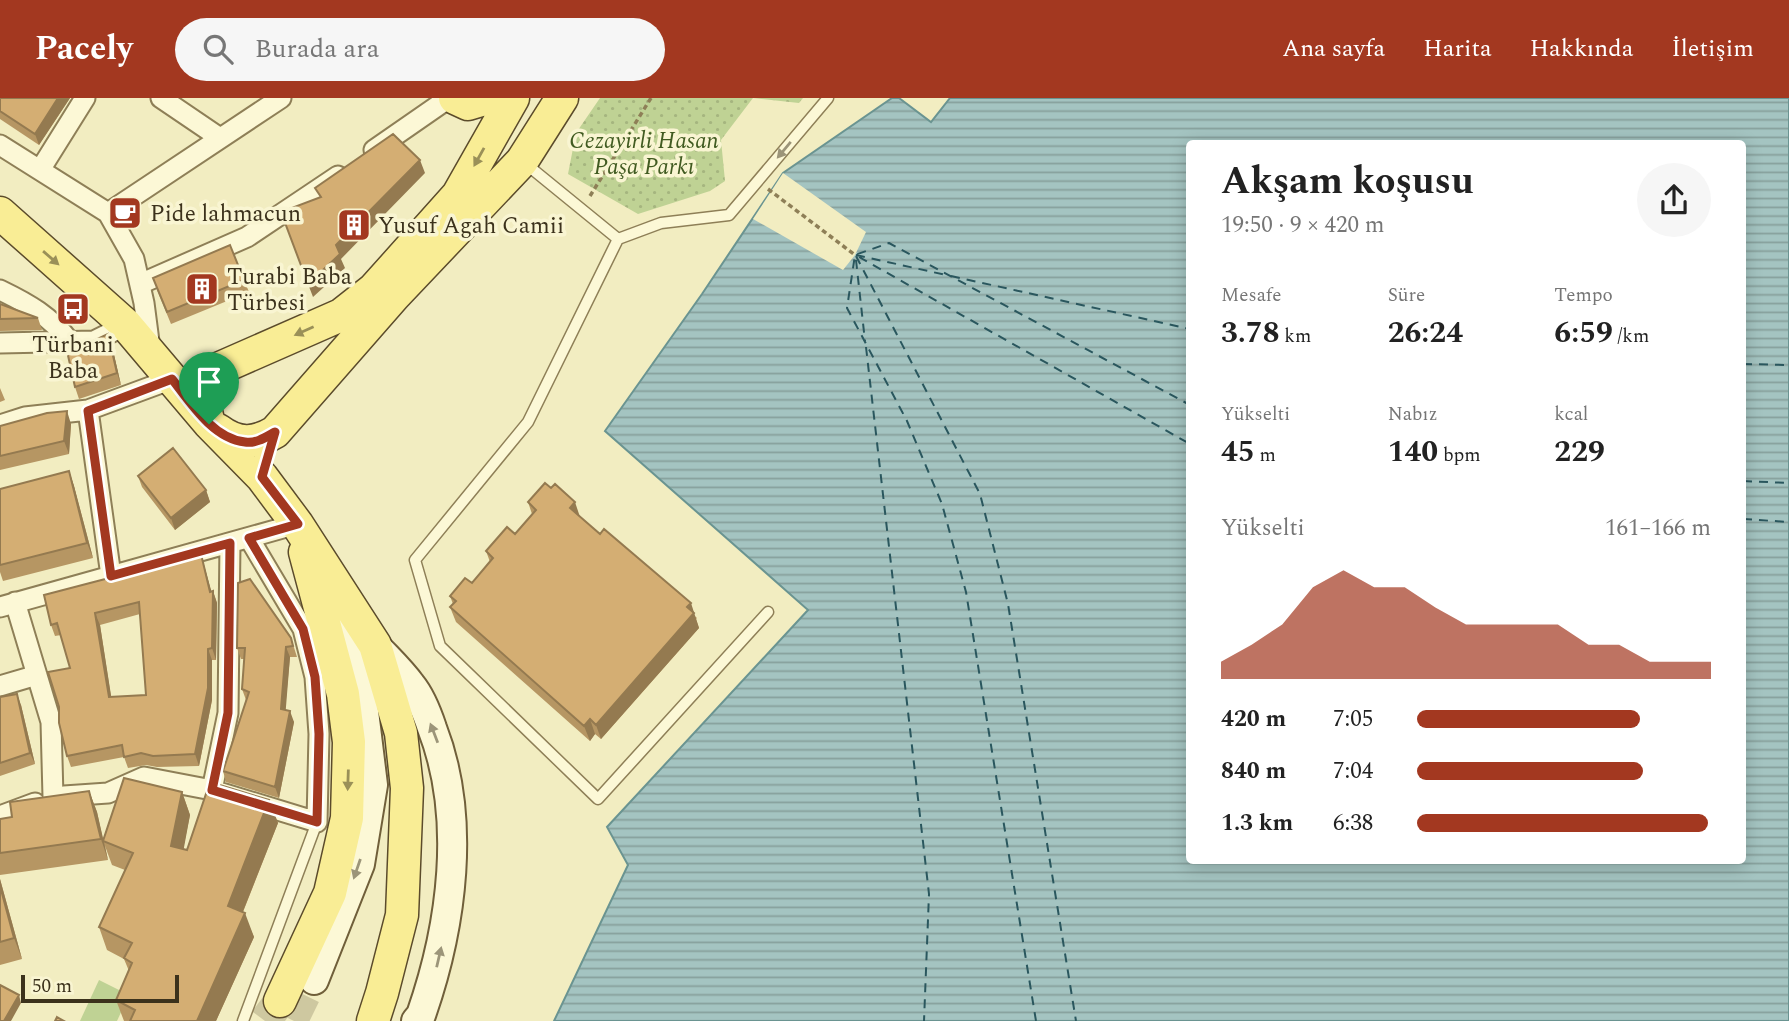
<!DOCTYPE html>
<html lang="tr">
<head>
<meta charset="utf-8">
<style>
	body { margin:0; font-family:Spectral,serif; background:#f6f6f6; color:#222; height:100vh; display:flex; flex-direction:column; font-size:26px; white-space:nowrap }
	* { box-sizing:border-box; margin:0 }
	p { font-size:23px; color:#767676 }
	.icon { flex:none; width:38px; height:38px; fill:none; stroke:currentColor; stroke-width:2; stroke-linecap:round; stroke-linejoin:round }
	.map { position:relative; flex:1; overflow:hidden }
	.details { position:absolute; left:1186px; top:42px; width:560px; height:724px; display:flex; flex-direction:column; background:#fff; border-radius:7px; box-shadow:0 4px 18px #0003 }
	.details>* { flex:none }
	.scale { position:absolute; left:21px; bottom:18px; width:158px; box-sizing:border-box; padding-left:7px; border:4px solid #3c321c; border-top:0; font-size:19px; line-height:24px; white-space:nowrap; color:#3c321c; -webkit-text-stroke:5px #f9f5d2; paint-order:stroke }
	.pin { position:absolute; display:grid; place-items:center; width:60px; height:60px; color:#fff; margin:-72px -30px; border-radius:50% 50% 50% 0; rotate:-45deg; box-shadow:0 0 7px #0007 }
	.pin .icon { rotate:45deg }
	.round { display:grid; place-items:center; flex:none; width:74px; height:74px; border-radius:37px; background:#f6f6f6 }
	.overview { display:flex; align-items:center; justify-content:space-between; height:119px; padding:0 35px }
	h1 { font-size:38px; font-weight:700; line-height:52px }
	.figures { display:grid; grid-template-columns:repeat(3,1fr); gap:10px; height:119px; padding:7px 35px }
	.figures div { display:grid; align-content:center }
	.figures b { font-size:30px; font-weight:700 }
	.figures small { font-size:19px; font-weight:400 }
	.figures p { font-size:19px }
	.chart { height:196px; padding:14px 35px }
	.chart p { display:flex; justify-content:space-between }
	.chart svg { width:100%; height:126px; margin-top:7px; fill:#a33820; opacity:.7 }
	ul { padding:0 35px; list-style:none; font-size:23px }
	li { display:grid; grid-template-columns:112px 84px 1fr; align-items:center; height:52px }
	li i { height:18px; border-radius:9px; background:#a33820 }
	header { display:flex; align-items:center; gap:42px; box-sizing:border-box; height:98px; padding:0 35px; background:#a33820; color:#fff }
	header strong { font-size:33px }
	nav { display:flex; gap:38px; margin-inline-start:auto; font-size:24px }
	.search { width:490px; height:63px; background:#f6f6f6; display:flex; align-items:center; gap:18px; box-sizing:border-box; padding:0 24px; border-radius:38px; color:#767676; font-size:26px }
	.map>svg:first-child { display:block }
</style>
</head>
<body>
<header>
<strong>Pacely</strong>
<div class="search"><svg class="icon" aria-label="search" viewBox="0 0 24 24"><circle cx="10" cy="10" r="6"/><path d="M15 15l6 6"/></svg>Burada ara</div>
<nav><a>Ana sayfa</a><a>Harita</a><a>Hakkında</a><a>İletişim</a></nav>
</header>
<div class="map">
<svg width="1789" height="923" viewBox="0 0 1789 923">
	<defs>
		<pattern id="park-dots" width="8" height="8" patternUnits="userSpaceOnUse" patternTransform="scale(1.75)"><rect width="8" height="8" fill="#bfd294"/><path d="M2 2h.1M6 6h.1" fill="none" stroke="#a5b57f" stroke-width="1.8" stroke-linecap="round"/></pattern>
		<pattern id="water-rules" width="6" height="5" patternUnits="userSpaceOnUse" patternTransform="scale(1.75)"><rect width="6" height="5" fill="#a4c4c1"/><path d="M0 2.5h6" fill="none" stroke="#87a09c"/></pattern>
	</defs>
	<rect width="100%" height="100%" fill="#f2edc1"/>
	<path fill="#bfd294" d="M99 882 129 897 117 923H80Z"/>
	<path fill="url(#park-dots)" d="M600 0H803L799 5 753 0 721 42 725 83 710 93 638 116 568 76 576 35Z"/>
	<path fill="url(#water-rules)" stroke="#6a9491" stroke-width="2" fill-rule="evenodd" d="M892 0H899L931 24 950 0H1789V923H554L628 767 607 729 808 512 605 333 702 196 783 75ZM1190 46H1743V763H1190Z"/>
	<path fill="#f2edc1" d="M783 75 866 134 855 157 843 172 753 121Z"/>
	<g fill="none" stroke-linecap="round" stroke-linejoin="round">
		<path stroke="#2a575e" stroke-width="2" stroke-dasharray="9 7" stroke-linecap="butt" d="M856 157 946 177
			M856 158 980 396 1008 506 1076 923
			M859 159 1190 346
			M856 162 865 243
			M951 178 1190 231
			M866 249 929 796 924 923
			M1743 266 1789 267
			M1743 383 1789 385
			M1743 421 1789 424
			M1036 923 966 494 942 406 907 323 847 210 855 157 889 145 1190 307"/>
		<path stroke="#cec8a0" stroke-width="28" stroke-dasharray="28 14" stroke-linecap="butt" d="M294 923 314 882"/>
		<path stroke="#cec8a0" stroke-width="32" stroke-dasharray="32 16" stroke-linecap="butt" d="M265 923 280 903"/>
		<defs>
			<path id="lane" d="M526 66 618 141
				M768 514 598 701 440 548 415 462 528 324 618 141 661 125 729 117 828 0
				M243 923 317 724"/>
			<path id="street" d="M161 0 220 40
				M0 47 108 115 134 161 144 205 150 251
				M374 52 449 0
				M40 72 85 0
				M108 115 281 0
				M140 186 247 139 338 78
				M0 192C29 206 50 218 70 244
				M0 245 94 243 126 227
				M88 312 111 478
				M0 327 25 319 88 312 172 281
				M15 504 51 624 53 699
				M0 509 297 426
				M0 588 37 577
				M212 692 228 615 230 445
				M64 698 108 695 144 679 212 692 317 724 319 636 315 579 303 531 249 440
				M0 718 35 705"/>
			<path id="secondary" d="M375 547C387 560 401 573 411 587 421 599 427 615 432 630 467 720 452 828 421 917L416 923
				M314 882 360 766 373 687 363 605 351 555 329 512"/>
			<path id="primary" d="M455 0 468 6 488 0
				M0 115 126 227 209 325 262 379 297 426 375 547 401 635 407 690 402 817 382 895 373 923
				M209 325C202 304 204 288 218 271L341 217 374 191 458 97 513 0
				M218 332C238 347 255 346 275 334L394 198 522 63 562 0
				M280 903 330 795 347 720 349 644 343 596 305 454"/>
		</defs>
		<use href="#lane" stroke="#8e7f57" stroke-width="13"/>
		<use href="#street" stroke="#8e7f57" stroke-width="23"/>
		<use href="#secondary" stroke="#705f3a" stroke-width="32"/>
		<use href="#primary" stroke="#5b4b2b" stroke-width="35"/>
		<path stroke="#8e7f57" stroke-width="3.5" stroke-dasharray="5 3.5" stroke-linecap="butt" d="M768 91 855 157
			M590 98 651 0"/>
		<use href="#lane" stroke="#fcf8d6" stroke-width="10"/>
		<use href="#street" stroke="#fcf8d6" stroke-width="19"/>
		<use href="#secondary" stroke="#fcf8d6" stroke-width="28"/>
		<use href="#primary" stroke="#f9ed95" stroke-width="32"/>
	</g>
	<path fill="#b69663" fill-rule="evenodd" d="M0 0H70L39 47 0 21Z
		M244 182 249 194 171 226 157 192Z
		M0 206 38 220 42 232 0 233Z
		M108 236 112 248 121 287 79 301 75 289Z
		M0 290 5 302 0 304Z
		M71 326 69 356 0 372V328Z
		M69 373 74 388 93 460 3 483 0 474V391Z
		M138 378 206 392 210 404 175 432 142 389Z
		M528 404 580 419 697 520 696 521 699 530 601 641 595 636 590 643 456 524 450 509 453 506 450 498 472 485 490 464 486 453 515 436 532 416Z
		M201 456 211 494 213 493 217 505 216 562H212V602L199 668 157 669 146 667 128 670 124 659 71 669 67 658 70 570 61 537 55 538 51 527ZM140 516 146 597 111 599 100 527Z
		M291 540 297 559H290L285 612 294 624 279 700 226 684 223 673 246 602 242 591 244 561H241L237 550Z
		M0 599 21 607 35 666 0 678Z
		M89 693 97 714 103 742 182 694 190 717 183 751 187 752 269 702 278 725 243 814 254 839 216 923H124L116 902 129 873 124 861 107 852 99 829 125 772 112 767 105 748 108 762 0 777V721L12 719Z
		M0 781 22 861 0 867Z"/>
	<path fill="#947a50" d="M58 0H70L39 47 35 36Z
		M420 62 425 75 341 161 345 170 313 199 308 186 336 147Z
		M108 236 112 248 121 287 117 275Z
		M67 313 71 326 69 356 64 343Z
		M69 373 74 388 93 460 87 445Z
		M206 392 210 404 175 432 171 420Z
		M575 404 580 419 570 410Z
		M201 456 213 499V493L217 505 216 562 212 550 210 494Z
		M691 505 699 530 601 641 596 627Z
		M95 515 100 527 113 610 109 599Z
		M286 549 290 559 285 621 281 611Z
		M208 551 212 562V602L199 668 195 656Z
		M17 596 21 607 35 666 30 655Z
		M290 613 294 624 279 700 275 689Z
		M590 621 595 636 590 643 584 628Z
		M89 693 97 714 108 762 101 741Z
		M182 694 190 717 180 771 171 748Z
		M269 702 278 725 236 831 228 808Z
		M0 781 22 861 14 840 0 788Z
		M245 815 254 839 216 923H197Z
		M19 897 21 905 11 923H4Z"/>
	<path fill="#d4ae73" stroke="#947a50" stroke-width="2" fill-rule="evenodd" d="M0 0H58L35 36 0 13Z
		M393 36 420 62 336 147 340 156 308 186 281 114 321 99 315 90Z
		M230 147 244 182 167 214 153 180Z
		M0 206 38 220 0 221Z
		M108 236 117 275 75 289 65 244H91Z
		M67 313 64 343 0 358V328L47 315Z
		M173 350 206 392 171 420 138 378Z
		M69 373 87 445 0 467V391Z
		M545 385 551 390 555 386 575 404 570 410 600 436 604 431 691 505 687 509 694 515 596 627 590 621 584 628 450 509 456 503 450 498 465 480 472 485 493 460 486 453 507 429 515 436 536 412 528 404Z
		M201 456 210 494 213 493 212 550 208 551V590L195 656 153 658 141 655 124 659 122 647 67 658 59 625V609L48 574 70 570 57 525 51 527 44 497ZM139 504 146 597 109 599 95 515Z
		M250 481 291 540 293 548 286 549 281 611 290 613 275 689 223 673 249 594 242 591 245 550H237L238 485Z
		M17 596 30 655 0 665V599Z
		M124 680 182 694 171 748 187 752 210 684 269 702 228 808 245 815 197 923H130L135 912 116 902 132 865 124 860 132 845 99 829 133 755 103 743Z
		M89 693 101 741 0 755V721L12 719 10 704Z
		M0 788 14 840 0 844Z
		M0 887 19 897 4 923H0Z
		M57 919 64 923H55Z"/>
	<defs><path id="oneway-solid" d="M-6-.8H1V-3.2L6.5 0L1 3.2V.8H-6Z" transform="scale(1.75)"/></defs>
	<g fill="#9c9579">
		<use href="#oneway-solid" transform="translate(784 52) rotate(130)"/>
		<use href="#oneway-solid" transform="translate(434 635) rotate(-111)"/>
		<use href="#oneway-solid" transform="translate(357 771) rotate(109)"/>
		<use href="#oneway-solid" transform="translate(439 859) rotate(-77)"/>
	</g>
	<g fill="#9a9058">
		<use href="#oneway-solid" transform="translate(479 59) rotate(119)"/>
		<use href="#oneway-solid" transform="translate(51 160) rotate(41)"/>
		<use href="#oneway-solid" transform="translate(304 233) rotate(156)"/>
		<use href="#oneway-solid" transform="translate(348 682) rotate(92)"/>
	</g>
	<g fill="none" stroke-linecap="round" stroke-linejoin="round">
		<defs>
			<path id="route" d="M172 281C190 304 213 341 245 344 256 346 266 339 275 334L262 379 298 426 249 440 303 531 315 579 319 636 317 724 212 692 228 615 230 445 111 478 88 313Z"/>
		</defs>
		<use href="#route" stroke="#fff" stroke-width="14"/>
		<use href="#route" stroke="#a33820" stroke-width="9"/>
	</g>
	<defs>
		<symbol id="cafe-square" viewBox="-11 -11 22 22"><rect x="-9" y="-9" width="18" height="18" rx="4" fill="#a33820" stroke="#f9f5d2"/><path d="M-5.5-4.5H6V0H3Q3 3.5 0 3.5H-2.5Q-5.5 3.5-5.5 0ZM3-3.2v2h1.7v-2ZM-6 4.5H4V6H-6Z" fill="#fff"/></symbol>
		<symbol id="building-square" viewBox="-11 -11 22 22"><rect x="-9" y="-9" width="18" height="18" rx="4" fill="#a33820" stroke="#f9f5d2"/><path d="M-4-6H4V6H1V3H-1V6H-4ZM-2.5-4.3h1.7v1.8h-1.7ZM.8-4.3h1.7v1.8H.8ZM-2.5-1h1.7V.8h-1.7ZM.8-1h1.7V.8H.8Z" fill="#fff"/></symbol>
		<symbol id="bus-square" viewBox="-11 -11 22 22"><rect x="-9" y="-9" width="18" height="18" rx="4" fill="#a33820" stroke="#f9f5d2"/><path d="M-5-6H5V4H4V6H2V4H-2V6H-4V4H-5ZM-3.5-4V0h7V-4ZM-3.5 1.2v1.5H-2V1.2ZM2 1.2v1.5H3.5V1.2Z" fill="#fff"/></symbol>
	</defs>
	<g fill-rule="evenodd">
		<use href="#cafe-square" x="106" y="96" width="38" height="38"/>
		<use href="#building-square" x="335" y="108" width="38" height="38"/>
		<use href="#building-square" x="183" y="172" width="38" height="38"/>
		<use href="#bus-square" x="54" y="192" width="38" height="38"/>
	</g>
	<g text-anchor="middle" stroke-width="7" stroke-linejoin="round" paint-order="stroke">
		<g font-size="23" font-style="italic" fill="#415b21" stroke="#f9f5d2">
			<text x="644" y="50">Cezayirli Hasan<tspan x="644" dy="26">Paşa Parkı</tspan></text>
		</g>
		<g font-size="23" fill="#3c321c" stroke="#f9f5d2" text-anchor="start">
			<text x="150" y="123">Pide lahmacun</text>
			<text x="378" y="135">Yusuf Agah Camii</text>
			<text x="227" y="186">Turabi Baba<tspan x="227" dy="26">Türbesi</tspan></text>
			<text x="73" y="254" text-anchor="middle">Türbani<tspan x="73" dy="26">Baba</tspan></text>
		</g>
	</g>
</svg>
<div class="scale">50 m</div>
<div class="pin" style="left:209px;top:326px;background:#1e9e55"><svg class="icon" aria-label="arrive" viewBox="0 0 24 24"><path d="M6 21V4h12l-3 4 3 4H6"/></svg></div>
<section class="details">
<div class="overview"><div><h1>Akşam koşusu</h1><p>19:50 · 9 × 420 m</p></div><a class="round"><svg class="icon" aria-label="share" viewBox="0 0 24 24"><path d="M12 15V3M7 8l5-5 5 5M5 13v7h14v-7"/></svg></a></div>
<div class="figures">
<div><p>Mesafe</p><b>3.78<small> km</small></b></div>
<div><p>Süre</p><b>26:24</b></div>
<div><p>Tempo</p><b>6:59<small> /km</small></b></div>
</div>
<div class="figures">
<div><p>Yükselti</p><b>45<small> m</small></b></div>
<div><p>Nabız</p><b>140<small> bpm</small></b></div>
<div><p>kcal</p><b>229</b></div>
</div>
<div class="chart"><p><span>Yükselti</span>161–166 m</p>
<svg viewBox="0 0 160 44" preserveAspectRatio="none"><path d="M0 44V38L10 32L20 25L30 12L40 6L50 12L60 12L70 19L80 25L90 25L100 25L110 25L120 32L130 32L140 38L150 38L160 38V44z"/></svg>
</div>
<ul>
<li><b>420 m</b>7:05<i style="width:76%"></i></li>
<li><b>840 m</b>7:04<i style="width:77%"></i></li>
<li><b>1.3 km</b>6:38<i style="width:99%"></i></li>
</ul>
</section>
</div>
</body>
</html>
